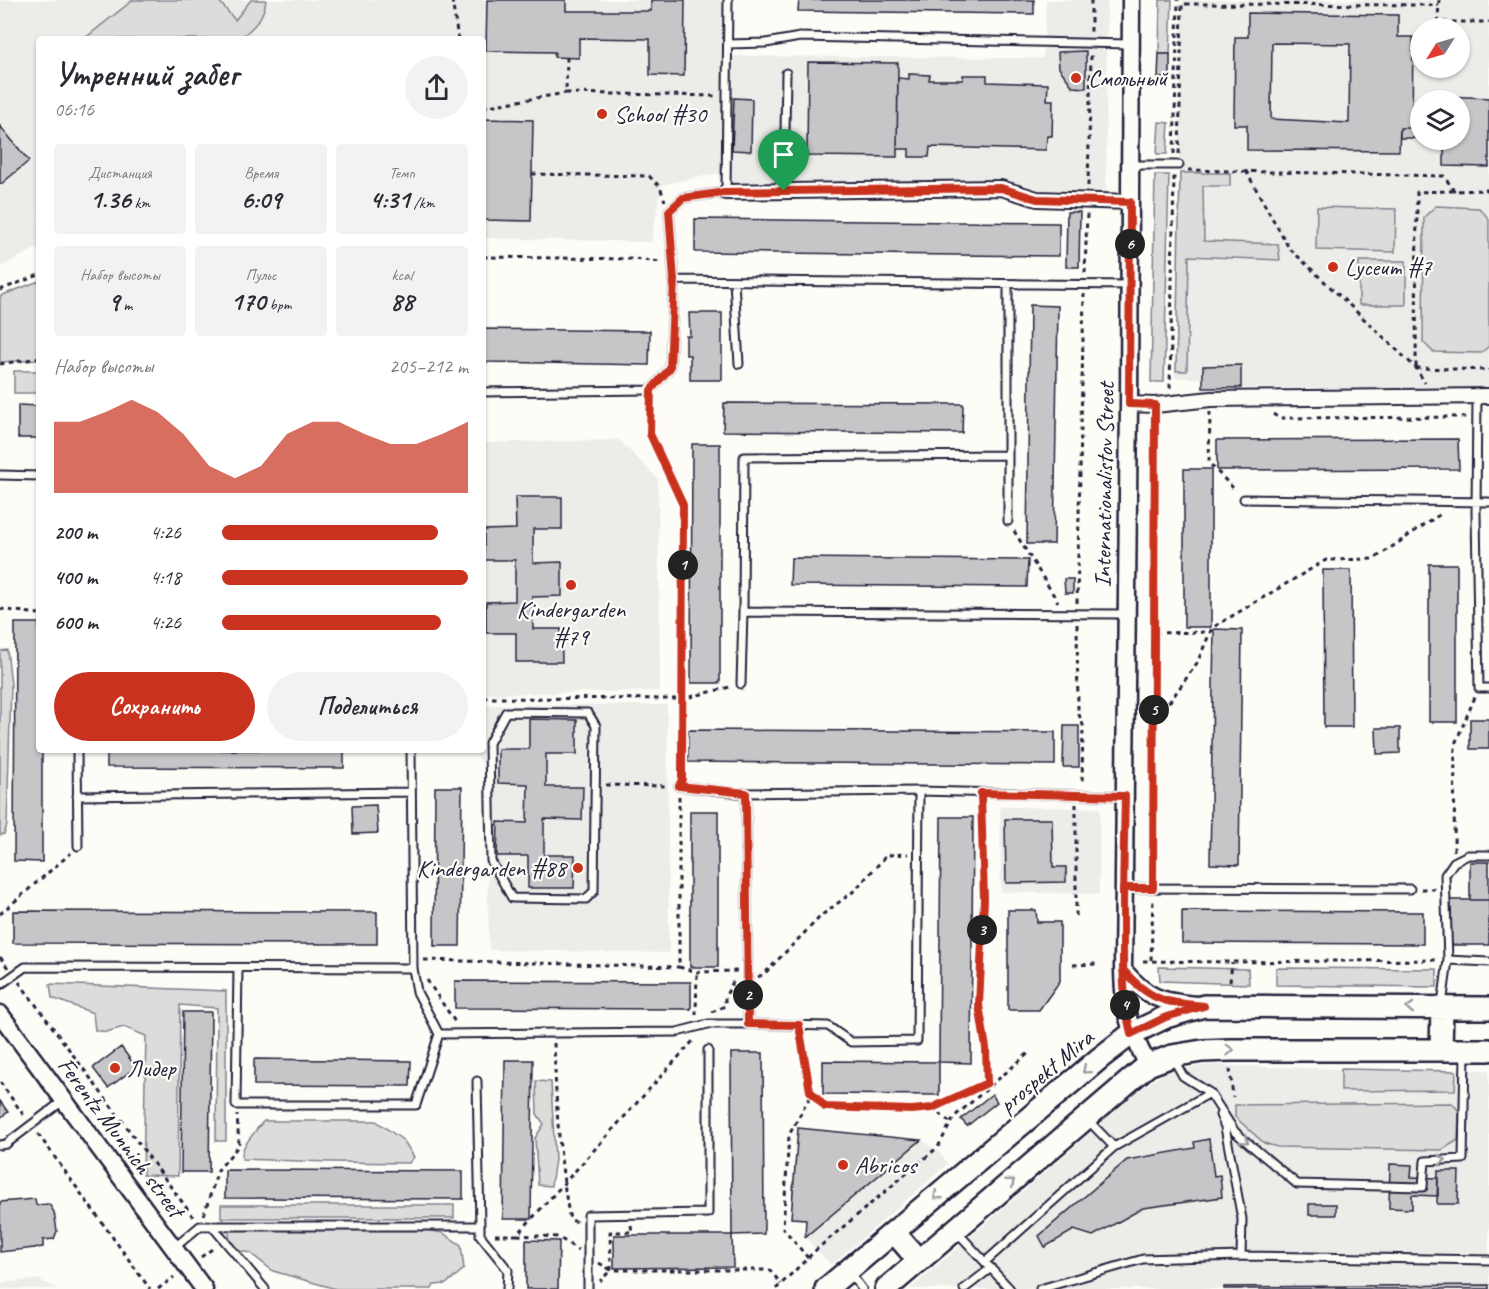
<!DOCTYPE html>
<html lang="ru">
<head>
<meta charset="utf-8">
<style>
	body { margin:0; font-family:Caveat,sans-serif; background:#f2f2f3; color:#2b2b33; height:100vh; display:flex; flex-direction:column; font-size:22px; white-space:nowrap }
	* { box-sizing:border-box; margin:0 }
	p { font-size:20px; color:#7c7c81 }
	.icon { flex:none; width:33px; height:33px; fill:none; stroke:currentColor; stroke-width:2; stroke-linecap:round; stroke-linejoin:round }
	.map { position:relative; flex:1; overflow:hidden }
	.sheet { position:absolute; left:36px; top:36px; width:450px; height:717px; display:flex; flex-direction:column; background:#fff; border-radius:6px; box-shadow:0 2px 4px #0004 }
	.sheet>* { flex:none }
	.needle { width:39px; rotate:233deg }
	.fabs { position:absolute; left:1410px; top:18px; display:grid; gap:12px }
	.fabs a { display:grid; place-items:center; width:60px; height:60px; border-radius:50%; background:#fff; box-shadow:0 2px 4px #0004; font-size:30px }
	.pin { position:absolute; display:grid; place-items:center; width:51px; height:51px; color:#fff; margin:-62px -26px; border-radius:50% 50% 50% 0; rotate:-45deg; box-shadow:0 0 6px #0007 }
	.pin .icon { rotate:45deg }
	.km { position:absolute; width:30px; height:30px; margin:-15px; border-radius:50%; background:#222; color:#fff; font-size:16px; line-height:30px; text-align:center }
	.round { display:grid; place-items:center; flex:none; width:63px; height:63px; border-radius:32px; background:#f2f2f3 }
	.summary { display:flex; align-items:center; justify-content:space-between; height:102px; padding:0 18px }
	h1 { font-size:33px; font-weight:600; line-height:45px }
	.figures { display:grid; grid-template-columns:repeat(3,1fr); gap:9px; height:102px; padding:6px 18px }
	.figures div { display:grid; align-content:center; border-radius:6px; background:#f2f2f3; text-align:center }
	.figures b { font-size:26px; font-weight:600 }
	.figures small { font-size:16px; font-weight:400 }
	.figures p { font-size:16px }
	.chart { height:168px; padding:12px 18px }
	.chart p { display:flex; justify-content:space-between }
	.chart svg { width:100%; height:108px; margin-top:6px; fill:#c8321e; opacity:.7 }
	.primary-button { display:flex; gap:12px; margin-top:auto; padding:12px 18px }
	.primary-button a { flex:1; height:69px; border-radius:36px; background:#c8321e; color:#fff; font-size:24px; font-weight:600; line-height:69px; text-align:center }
	.primary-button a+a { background:#f2f2f3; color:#2b2b33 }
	ul { padding:0 18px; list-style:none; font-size:20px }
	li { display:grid; grid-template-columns:96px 72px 1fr; align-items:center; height:45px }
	li i { height:15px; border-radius:8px; background:#c8321e }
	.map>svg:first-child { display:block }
</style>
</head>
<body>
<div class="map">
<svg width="1489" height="1289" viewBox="0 0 1489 1289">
	<rect width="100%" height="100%" fill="#fdfcf7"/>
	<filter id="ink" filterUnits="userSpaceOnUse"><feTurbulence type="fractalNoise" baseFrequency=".0167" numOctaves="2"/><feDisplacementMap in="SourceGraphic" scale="12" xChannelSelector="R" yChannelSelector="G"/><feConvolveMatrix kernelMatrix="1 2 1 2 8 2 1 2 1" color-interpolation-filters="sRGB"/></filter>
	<g filter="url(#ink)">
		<path fill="#ecece9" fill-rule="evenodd" d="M0 0H722L723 56 1043 58 1046 0H1107L1106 193 719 202V173L665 184 661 187 651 242 483 238V39H39V247L0 267Z
			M1182 0H1489V389L1241 388 1240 365 1203 366V378H1175ZM1420 28H1460V68H1420ZM1420 100H1460V140H1420Z
			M619 440 658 479 660 691 483 694V443Z
			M483 705H667L669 953 489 950 486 769 474 750 436 751 483 750Z
			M1000 807 1100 808 1099 894 1001 892Z
			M1208 1065 1341 1069 1489 1070V1289H910L1134 1095 1165 1072Z
			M798 1128 921 1140 938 1151 948 1164 831 1265 805 1237V1219L791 1218Z
			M38 1279 58 1289H0V1283Z"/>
		<path fill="#dddcdb" stroke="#807f8b" stroke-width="1.5" d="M133 0H218L235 20 251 0H266C264 18 253 28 239 39H84Z
			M1160 0H1172L1170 54H1159Z
			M1159 122 1169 123 1167 154H1157Z
			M1180 173H1230V186H1203L1204 241 1278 244 1280 260 1189 256 1187 371H1176Z
			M1155 175H1169L1164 382H1151Z
			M1436 206 1479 208 1489 219V346L1481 353 1433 352 1423 342 1424 217Z
			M1317 207 1396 209 1395 252 1316 250Z
			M1359 261H1406V305H1359Z
			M39 281V360L0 362V296Z
			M14 371H39V393H14Z
			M7 650 11 684 7 825 4 834 0 835V651Z
			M1159 967 1248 969 1249 984 1160 981Z
			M1276 968 1437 969V987L1276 985Z
			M50 984 226 991V1141H216L217 1008 180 1005 178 1176 143 1175 146 1036 124 1027 106 1032 95 1030 93 1013 52 998Z
			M1341 1069 1456 1071 1455 1090 1341 1091Z
			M536 1081 551 1082 555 1159 551 1186 538 1185 535 1138 544 1124 537 1114Z
			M1452 1103 1459 1111 1458 1140 1442 1150 1277 1147 1264 1143 1235 1117V1105Z
			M264 1121H376L404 1141 414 1157 409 1163 330 1162 242 1159C242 1157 242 1149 243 1149 244 1145 262 1122 264 1121Z
			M221 1205H454V1218H221Z
			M228 1227 415 1228 443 1233 461 1245 464 1269 446 1284 434 1285 432 1289H336L273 1271 250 1253 231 1249Z"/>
		<path fill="#c6c6c8" stroke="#22223b" stroke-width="1.5" fill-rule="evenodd" d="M487 0H566V11H651V0H685L684 76 650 75V39L579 38V58L554 57 555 52 486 51Z
			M799 0H1034V14L798 11Z
			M1248 13 1398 15V37H1413L1412 128H1400L1399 151 1247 150V125H1234L1235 37H1248ZM1272 43 1350 44 1349 123 1271 119Z
			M1086 51V88L1073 87 1059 68 1058 52Z
			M1159 54H1170V78H1158Z
			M808 62 898 63 897 157 807 156Z
			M909 74 930 75 929 80H963V75H987V82L1048 84 1047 100H1053L1052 136H1047L1046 150 930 147 929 157H909V149H897L898 78 909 79Z
			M1445 96 1489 98V167L1444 166V140H1460V100H1445Z
			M734 98 752 99 751 151 732 150Z
			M483 119 533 120 531 221 483 220Z
			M0 126 29 161 1 184 0 183Z
			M1400 128H1420V138H1400Z
			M1067 212H1080L1079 267H1066Z
			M695 219 1059 223V256L695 252Z
			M1030 305 1058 306 1054 544H1027Z
			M689 313H722V380H690V355H686V336H690Z
			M483 329 650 331 649 365 483 362Z
			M1241 365V388H1203V366Z
			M724 403 963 404 962 433 723 431Z
			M18 405 39 406V438H18Z
			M1458 439 1459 469 1217 470V440Z
			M692 444H720V683H691Z
			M1184 469H1211V627H1184Z
			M515 497H562V529H533V563L562 562V596L532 597 533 629H561L562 662H516V633H486V602L515 601V560H484V530L516 529Z
			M791 558 1028 560 1027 587 790 585Z
			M1429 564H1457V722H1429Z
			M1323 570H1351L1352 727H1324Z
			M1064 579H1073V593H1065Z
			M15 623H39V750H42V862L14 861Z
			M1214 629 1242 630 1239 865 1210 864Z
			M529 719 577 720V754H546V787H583L582 820 544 819V855H575L574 888H528V856H497L498 822 527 823 528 784 498 783V749H529Z
			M1470 719H1489V749H1470Z
			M1064 726H1079V767H1063Z
			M1376 728H1400V753L1377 754Z
			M688 730 1055 732V765L688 762Z
			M107 750H344V768L107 767Z
			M435 787H462L460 946H434Z
			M376 805 378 833 353 834 352 806Z
			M690 811H718V967H690Z
			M941 817H973L971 1063 939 1062Z
			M1005 819H1052L1053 867H1066V882L1006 883Z
			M1470 862H1489V900H1470Z
			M1451 900H1489V945H1451Z
			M1008 910H1036L1037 922H1060V981L1039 1010H1008Z
			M13 911 377 912V944L13 943Z
			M1182 911 1423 912V944L1182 943Z
			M455 981 691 982V1009L455 1008Z
			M183 1012H211L209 1172H181Z
			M121 1047 136 1067 108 1088 93 1068Z
			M731 1053H763L764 1234 732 1235Z
			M254 1059 411 1061 410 1086 254 1085Z
			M505 1060H533L531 1219H503Z
			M823 1061 939 1062V1095L823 1094Z
			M992 1094 997 1102 967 1126 961 1119Z
			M0 1101 8 1112 0 1118Z
			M798 1128 921 1140 805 1237 806 1219 791 1218Z
			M1209 1139 1214 1176 1220 1175 1222 1197 1143 1208 1093 1236 1074 1230 1045 1247 1039 1236 1127 1160 1195 1148 1194 1142Z
			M1390 1164 1412 1165 1411 1177 1438 1178V1196L1412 1195V1209L1389 1208Z
			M225 1170 463 1171V1199L225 1198Z
			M1438 1171H1459L1458 1204H1437Z
			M35 1199 36 1205 49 1204 54 1212 57 1231 54 1239 43 1240V1247L0 1252V1202Z
			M1309 1204H1336V1215H1309Z
			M614 1235H732L733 1267 614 1268Z
			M526 1240 559 1241 558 1289H526Z
			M1489 1285V1289H1224V1287Z"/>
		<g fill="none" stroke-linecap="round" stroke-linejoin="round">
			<defs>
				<path id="service" d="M728 44 766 43 800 37 1130 44
					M1130 165H1179
					M784 191 786 73
					M674 280 1130 285
					M734 281 739 364
					M483 392 651 390 670 368 674 280 669 211 683 198 726 192 728 0
					M1477 396 1476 513 1479 688H1489
					M0 475 39 476
					M1244 499 1489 502
					M1008 521V285
					M743 612 1127 614
					M741 684 743 612 744 457 1008 455
					M506 712 588 713 596 726 594 891 586 899 512 898 491 861 489 743Z
					M77 750 78 846
					M411 750 413 968
					M679 786 738 793 919 791 1125 796
					M77 796 411 792
					M1125 888 1410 889
					M1448 960 1489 962
					M238 968 236 1105H416L439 1034
					M0 985 25 967 413 968 417 992 439 1034 677 1032 708 1024H748L746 793
					M1442 1005 1448 960 1445 875 1454 862 1468 855H1489
					M748 1024 828 1026 851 1042 917 1041 919 791
					M1173 1058 1183 1076 1210 1093 1235 1132 1297 1184 1423 1187 1425 1161 1463 1159 1465 1054
					M1220 1115 1225 1127 1242 1219 1241 1256
					M1088 1120 1114 1147 1210 1093
					M0 1145 6 1144 64 1100
					M212 1226 265 1289
					M480 1226V1235L508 1270 507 1289
					M957 1232 1010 1289
					M174 1248 200 1226H480L477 1081
					M985 1262 1114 1147
					M849 1272 862 1289
					M588 1289V1215L708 1213V1050
					M964 1289 991 1268
					M1040 1289 1143 1259 1241 1256 1489 1260"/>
				<path id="minor" d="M726 192 1001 188 1037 199 1130 202
					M1129 404 1155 405 1211 399 1489 396"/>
				<path id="tertiary" d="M1131 0 1129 404 1123 970C1124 1012 1128 1027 1148 1065
					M1123 970C1147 998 1160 1002 1197 1005
					M0 1014 204 1289"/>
				<path id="primary" d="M1441 1050 1442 1008
					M894 1232 919 1261
					M826 1289 1100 1058 1131 1034 1166 1017 1204 1006 1489 1008
					M886 1289 1148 1065 1172 1056 1202 1051 1230 1050H1489"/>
			</defs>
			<use href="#service" stroke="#22223b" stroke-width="11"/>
			<use href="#minor" stroke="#22223b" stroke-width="18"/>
			<use href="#tertiary" stroke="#22223b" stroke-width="21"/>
			<use href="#primary" stroke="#22223b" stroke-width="26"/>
			<path stroke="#22223b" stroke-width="3" stroke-dasharray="4.5 4.5" stroke-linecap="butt" d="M452 0 458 39
				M1091 0V33
				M1439 0 1438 22H1489
				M567 57 566 93 716 96
				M483 107 566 93
				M1174 154 1178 0
				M1179 154 1182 4 1439 5
				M1188 170 1444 176 1455 192
				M1246 171 1289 248 1416 368 1425 383
				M532 174 649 176 660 187 665 201
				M1088 186 1091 54
				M483 257 633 259 662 262
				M1085 273 1087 213
				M0 290 39 275
				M0 364 39 358
				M1416 367 1417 192 1489 190
				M1416 368 1489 370
				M1170 388 1174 176
				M651 401 650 434 683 505 682 774
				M1210 412 1209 463 1236 491
				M1273 414 1279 418 1466 417
				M1014 531 1058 602
				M1077 603 1084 294
				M0 609 39 614
				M1077 624 1078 712 1083 725 1082 784
				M1155 633 1210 632
				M483 698 682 699 730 687
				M1154 713 1171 700 1197 663 1212 628 1326 560 1374 559 1442 513
				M606 785 668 786
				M679 796V967L697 972 738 971
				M981 802 984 900 979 1005 985 1048 987 1083
				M1454 851 1455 744 1475 697
				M1153 878 1155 419
				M1421 889H1435
				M0 914 71 853
				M1076 916V804
				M0 957 8 968
				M424 960 679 967
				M1151 960 1153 899
				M1143 961 1232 962 1437 960
				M1073 965 1097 964
				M758 977 764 974 822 915 854 891 887 855 908 854
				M427 980 455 1022
				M19 982 194 1218
				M1230 982 1232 963
				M712 1012 725 1006V997L735 978
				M696 1015 697 972
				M801 1036 810 1091 824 1107 912 1110 932 1108 987 1083
				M554 1043C556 1103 559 1161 570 1220L578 1222
				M1230 1069 1233 1097
				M0 1082 25 1117
				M932 1108 951 1123
				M38 1134 150 1289
				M204 1215 218 1170 239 1145 237 1115
				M631 1225 632 1232H610L611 1270H770L781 1284
				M495 1235H517L693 1041
				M517 1235 558 1237 578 1250
				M201 1257 215 1247
				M808 1258 783 1228 789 1135 812 1093
				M599 1263 611 1270 600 1281
				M158 1289 174 1277
				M776 1289 817 1249 938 1147 954 1117 1030 1052"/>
			<use href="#service" stroke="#fdfcf7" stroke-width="7"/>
			<use href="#minor" stroke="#fdfcf7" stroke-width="14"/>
			<use href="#tertiary" stroke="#fdfcf7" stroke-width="16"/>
			<use href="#primary" stroke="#fdfcf7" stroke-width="21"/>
		</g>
		<defs><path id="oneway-chevron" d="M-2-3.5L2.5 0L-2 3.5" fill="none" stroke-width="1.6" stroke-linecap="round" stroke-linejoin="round" transform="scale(1.5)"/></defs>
		<g stroke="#9a9aa2">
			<use href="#oneway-chevron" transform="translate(1410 1008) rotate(-179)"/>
			<use href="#oneway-chevron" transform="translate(1230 1050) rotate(-2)"/>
			<use href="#oneway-chevron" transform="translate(1086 1070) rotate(140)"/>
			<use href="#oneway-chevron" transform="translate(1245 1140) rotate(40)"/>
			<use href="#oneway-chevron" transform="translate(1442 1160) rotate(-4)"/>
			<use href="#oneway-chevron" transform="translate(1011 1182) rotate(-40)"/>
			<use href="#oneway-chevron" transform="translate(937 1196) rotate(140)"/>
		</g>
	</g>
	<g fill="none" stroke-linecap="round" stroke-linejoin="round" filter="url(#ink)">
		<defs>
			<path id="route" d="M784 191 726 192 683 198 669 211 674 280 670 368 651 390 650 434 683 505 682 779 679 786 746 793 748 1024 799 1025 810 1091 825 1107 912 1110 932 1108 987 1083 986 1048 979 1005 984 900 981 793 1125 796C1124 838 1123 880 1123 922 1123 960 1122 997 1131 1034L1166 1017 1204 1006C1164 1002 1150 1001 1123 970V888H1153L1155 405 1129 404 1130 202 1037 199 1001 188 784 191"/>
		</defs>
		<use href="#route" stroke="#fff" stroke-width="12"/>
		<use href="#route" stroke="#c8321e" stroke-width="8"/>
	</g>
	<g fill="#c8321e" stroke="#fdfcf7" stroke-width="2">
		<circle cx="1076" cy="78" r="6"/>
		<circle cx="602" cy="114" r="6"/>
		<circle cx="1333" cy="267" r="6"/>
		<circle cx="571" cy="585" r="6"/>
		<circle cx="578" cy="868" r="6"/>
		<circle cx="115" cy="1068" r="6"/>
		<circle cx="843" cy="1165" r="6"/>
	</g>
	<g text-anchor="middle" stroke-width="4.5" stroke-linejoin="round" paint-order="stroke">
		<g font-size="24" fill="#22223b" stroke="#fdfcf7" text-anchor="start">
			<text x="1088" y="86">Смольный</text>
			<text x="614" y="122">School #30</text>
			<text x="1345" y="275">Lyceum #7</text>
			<text x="571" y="617" text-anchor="middle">Kindergarden<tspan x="571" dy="28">#79</tspan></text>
			<text x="566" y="876" text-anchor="end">Kindergarden #88</text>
			<text x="127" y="1076">Лидер</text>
			<text x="855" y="1173">Abricos</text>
		</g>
		<g font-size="24" fill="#22223b" stroke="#fdfcf7">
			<text transform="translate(1104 485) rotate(-89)" y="8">Internationalistov Street</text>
			<text transform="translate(1046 1071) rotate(-40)" y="8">prospekt Mira</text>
			<text transform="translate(121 1137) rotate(53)" y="8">Ferentz Munnich street</text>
		</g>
	</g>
</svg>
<div class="fabs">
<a><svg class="needle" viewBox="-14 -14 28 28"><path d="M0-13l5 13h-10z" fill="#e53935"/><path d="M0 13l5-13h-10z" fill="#7c7c81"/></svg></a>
<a><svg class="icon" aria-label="layers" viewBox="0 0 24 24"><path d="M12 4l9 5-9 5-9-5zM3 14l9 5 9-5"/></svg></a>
</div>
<div class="pin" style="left:784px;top:191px;background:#1e9e55"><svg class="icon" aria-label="arrive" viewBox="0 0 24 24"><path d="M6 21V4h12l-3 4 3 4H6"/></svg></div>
<b class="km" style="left:683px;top:565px">1</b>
<b class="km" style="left:748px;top:995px">2</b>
<b class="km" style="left:982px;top:930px">3</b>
<b class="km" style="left:1125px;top:1005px">4</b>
<b class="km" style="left:1154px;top:710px">5</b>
<b class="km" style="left:1130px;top:244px">6</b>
<section class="sheet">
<div class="summary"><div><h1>Утренний забег</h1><p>06:16</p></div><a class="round"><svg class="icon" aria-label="share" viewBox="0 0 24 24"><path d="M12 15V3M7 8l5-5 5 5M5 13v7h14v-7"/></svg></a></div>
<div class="figures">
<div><p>Дистанция</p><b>1.36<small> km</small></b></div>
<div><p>Время</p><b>6:09</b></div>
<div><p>Темп</p><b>4:31<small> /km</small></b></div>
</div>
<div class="figures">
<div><p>Набор высоты</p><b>9<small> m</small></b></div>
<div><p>Пульс</p><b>170<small> bpm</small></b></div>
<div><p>kcal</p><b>88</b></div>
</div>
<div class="chart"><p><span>Набор высоты</span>205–212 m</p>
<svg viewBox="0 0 160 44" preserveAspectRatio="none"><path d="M0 44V15L10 15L20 11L30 6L40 11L50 20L60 33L70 38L80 33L90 20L100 15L110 15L120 20L130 24L140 24L150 20L160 15V44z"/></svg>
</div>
<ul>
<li><b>200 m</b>4:26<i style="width:88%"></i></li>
<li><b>400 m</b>4:18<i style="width:100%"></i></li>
<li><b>600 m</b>4:26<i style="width:89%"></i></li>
</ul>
<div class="primary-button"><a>Сохранить</a><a>Поделиться</a></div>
</section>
</div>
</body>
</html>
